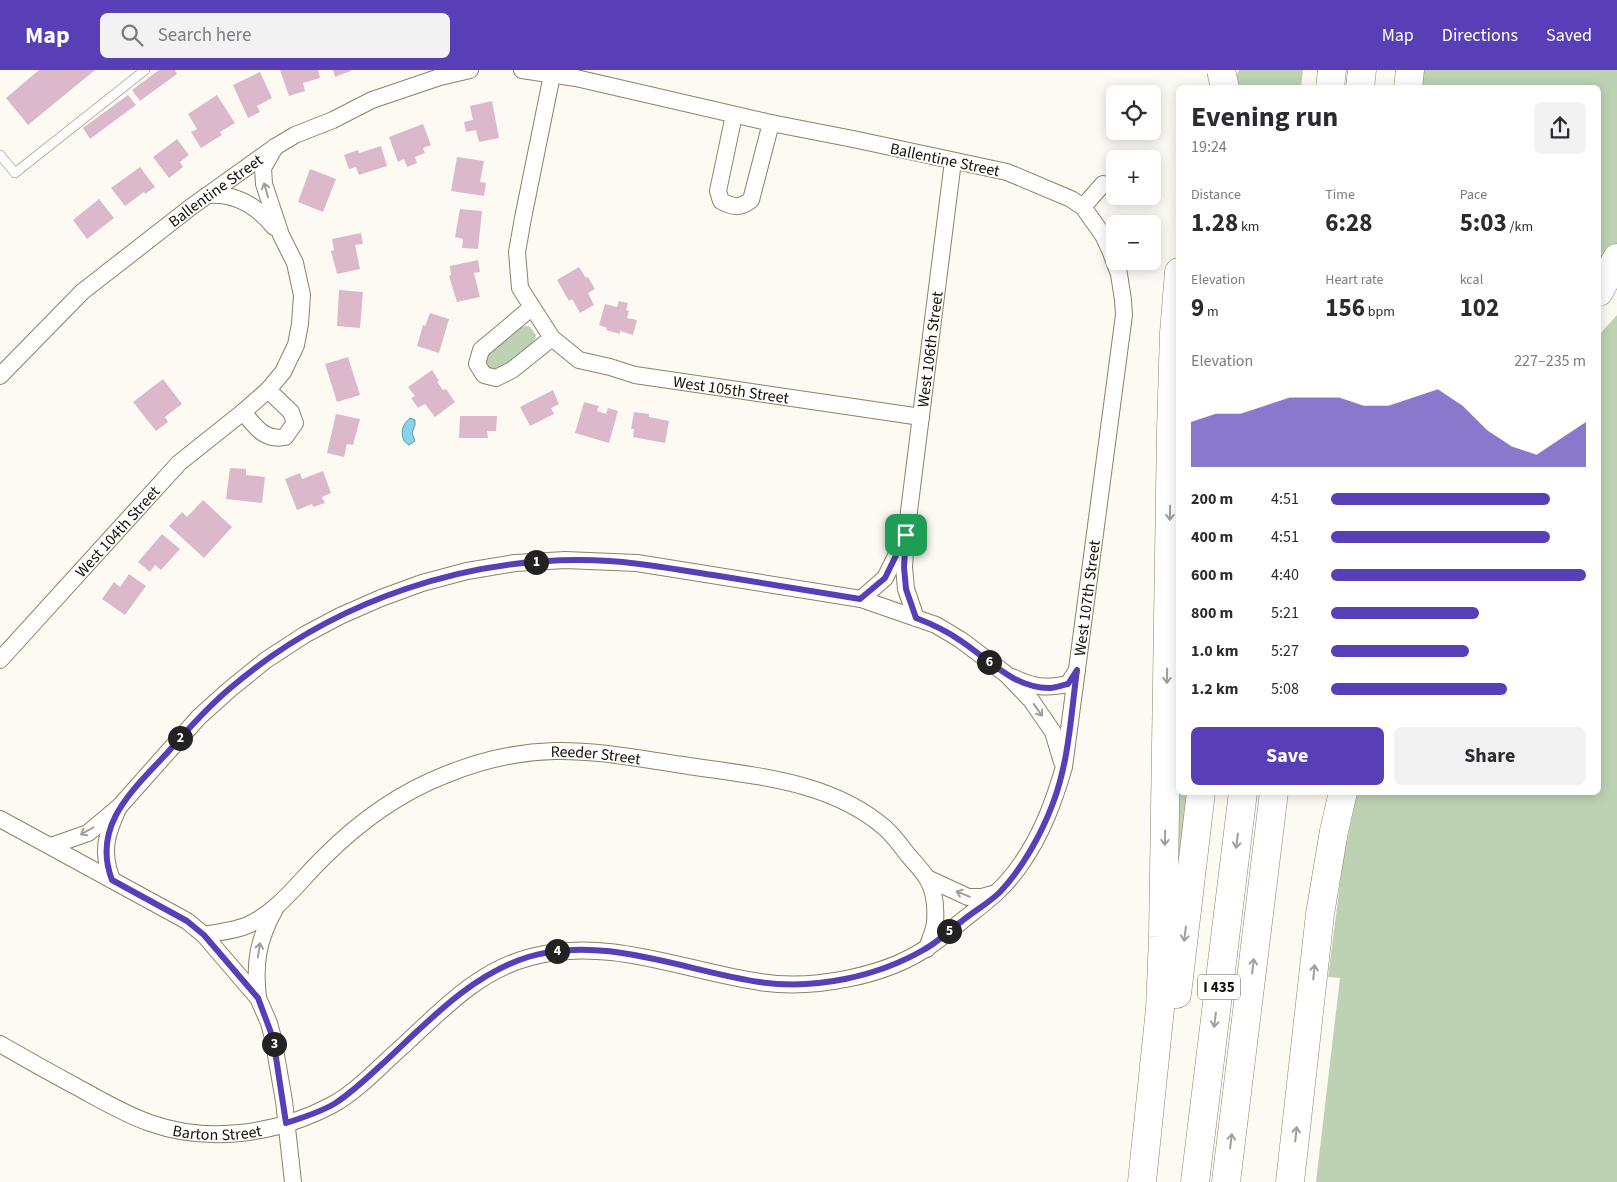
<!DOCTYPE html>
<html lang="en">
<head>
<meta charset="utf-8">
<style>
	body { margin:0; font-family:"Source Sans 3",sans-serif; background:#f2f2f3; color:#2b2b33; height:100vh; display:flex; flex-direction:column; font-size:19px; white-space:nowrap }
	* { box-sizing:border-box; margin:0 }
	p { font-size:16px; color:#7c7c81 }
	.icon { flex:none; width:28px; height:28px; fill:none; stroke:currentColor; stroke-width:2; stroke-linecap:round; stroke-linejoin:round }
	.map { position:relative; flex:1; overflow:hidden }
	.panel { position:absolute; left:1176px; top:15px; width:425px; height:710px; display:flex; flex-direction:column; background:#fff; border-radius:8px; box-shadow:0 2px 12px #0003 }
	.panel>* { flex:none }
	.buttons { position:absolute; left:1106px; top:15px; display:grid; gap:10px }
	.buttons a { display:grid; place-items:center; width:55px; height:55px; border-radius:8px; background:#fff; box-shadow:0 2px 12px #0003; font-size:25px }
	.pin { position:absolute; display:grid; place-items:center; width:42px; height:42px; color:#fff; margin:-21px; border-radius:10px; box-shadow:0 2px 8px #0006 }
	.km { position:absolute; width:25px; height:25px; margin:-12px; border-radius:50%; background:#222; color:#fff; font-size:14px; line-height:25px; text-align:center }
	.round { display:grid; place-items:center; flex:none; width:52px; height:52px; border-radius:8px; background:#f2f2f3 }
	.headline { display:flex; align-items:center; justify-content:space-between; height:85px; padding:0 15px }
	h1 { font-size:28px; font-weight:700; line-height:38px }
	.stats { display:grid; grid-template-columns:repeat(3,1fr); gap:8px; height:85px; padding:5px 15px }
	.stats div { display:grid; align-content:center }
	.stats b { font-size:25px; font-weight:700 }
	.stats small { font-size:14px; font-weight:400 }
	.stats p { font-size:14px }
	.chart { height:140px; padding:10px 15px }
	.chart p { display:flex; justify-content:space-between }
	.chart svg { width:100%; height:90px; margin-top:5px; fill:#593fb7; opacity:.7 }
	.cta { display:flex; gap:10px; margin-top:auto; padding:10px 15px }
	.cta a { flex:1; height:58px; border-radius:8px; background:#593fb7; color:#fff; font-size:20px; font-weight:700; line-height:58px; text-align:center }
	.cta a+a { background:#f2f2f3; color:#2b2b33 }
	ul { padding:0 15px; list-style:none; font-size:16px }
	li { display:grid; grid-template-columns:80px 60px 1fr; align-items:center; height:38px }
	li i { height:12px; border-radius:6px; background:#593fb7 }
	header { display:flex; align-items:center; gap:30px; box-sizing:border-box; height:70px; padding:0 25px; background:#593fb7; color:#fff }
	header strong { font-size:24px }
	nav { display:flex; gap:28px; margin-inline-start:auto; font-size:18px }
	.search { width:350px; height:45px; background:#f2f2f3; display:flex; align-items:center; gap:12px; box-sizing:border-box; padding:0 18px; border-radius:8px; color:#7c7c81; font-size:19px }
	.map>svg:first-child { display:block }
</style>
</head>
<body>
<header>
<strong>Map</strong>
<div class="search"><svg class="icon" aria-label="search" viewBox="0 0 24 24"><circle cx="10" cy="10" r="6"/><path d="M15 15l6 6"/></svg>Search here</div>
<nav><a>Map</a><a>Directions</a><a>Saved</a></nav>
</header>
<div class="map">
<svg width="1617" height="1112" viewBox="0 0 1617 1112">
	<rect width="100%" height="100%" fill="#fdfaf4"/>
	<path fill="#bdd2b2" d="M1239 0H1303L1301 17H1235L1234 13Z
		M1422 0H1617V175L1599 201V18H1420Z
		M1617 245V1112H1316L1340 908 1328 907 1343 791 1357 723 1599 722V265Z
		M527 256 530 257 536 265C534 281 510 292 497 301L494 302 485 295V285L521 257Z
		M1179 722 1190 723 1175 816Z"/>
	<path fill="#88d3eb" stroke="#6598a6" d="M410 348 415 350V355L412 363 415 371 409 375 404 371C400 361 403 354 410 348Z"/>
	<path fill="#dbb9ca" d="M39 0H95L28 55 6 28Z
		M159 0H175L177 4 140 31 132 20Z
		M280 0H318L320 8 303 13 305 21 289 26Z
		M333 0H350L351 1 335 7Z
		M260 2 272 28 257 36 260 42 248 48 233 15Z
		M128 25 136 35 90 69 83 58Z
		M217 25 235 53 220 62 222 65 201 78 191 62 197 59 188 44Z
		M492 31 499 68 479 72 476 60 466 62 464 52 473 50 470 36Z
		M423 54 431 75 423 78 425 83 415 87 417 93 407 97 404 89 398 92 389 67Z
		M177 69 189 85 180 92 183 97 169 108 153 87Z
		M381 76 387 96 359 105 356 97 349 99 344 85 358 80 359 83Z
		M457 87 484 91 480 112 486 113 484 126 451 121Z
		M140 97 155 117 145 124 144 122 125 136 111 118Z
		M310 99 336 109 323 142 298 132Z
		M99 129 114 148 87 169 73 150Z
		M460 139 482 141 478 179 462 178 463 169 455 167Z
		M361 163 363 174 355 175 360 199 337 204 331 181 334 180 332 169Z
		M478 190 480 202 474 203 480 227 457 232 449 206 451 205 450 196Z
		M579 197 586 208 588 207 595 219 588 223 594 235 580 243 572 229 569 231 557 210Z
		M339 220 363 222 360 258 337 256Z
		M619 231 628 233 626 240 629 241 627 248 637 250 633 265 620 261V264L606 260 607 258 599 255 605 234 617 237Z
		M430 243 449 249 439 283 417 276 423 255 425 256Z
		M348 287 360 325 337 332 325 294Z
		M432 300 439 311 437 312 443 320 446 319 455 332 435 347 425 334 418 338 411 328 415 326 408 317Z
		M163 309 182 334 165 347 168 352 156 361 133 332Z
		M553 320 559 334 551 338 554 344 530 356 520 337Z
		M584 332 599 336 597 341 606 344 608 338 618 341 609 373 575 363Z
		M634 342 649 344V347L669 351 665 373 633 367 634 359H631Z
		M336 344 360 349 353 375 347 374 344 387 327 383Z
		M460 346H497L496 361H487L488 368H459Z
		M230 398 246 399V405L265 407 262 433 226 429Z
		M323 401 331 423 322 427 325 433 313 437 312 434 297 440 285 409 300 403 302 409Z
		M203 430 232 457 204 488 169 456 182 442 187 447Z
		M162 464 180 479 161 500 155 495 150 502 138 492Z
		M129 504 146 516 125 545 102 529 114 512 120 517Z"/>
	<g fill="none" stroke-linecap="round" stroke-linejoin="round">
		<defs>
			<path id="lane" d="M0 85 15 103 145 0"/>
			<g id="street">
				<path id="s1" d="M553 0 523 148 517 182 520 218 552 268 579 290 610 297 635 305 921 347"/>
				<path d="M734 45 718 121 721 131C733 137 739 139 751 130L771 53"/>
				<path d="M208 125C236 123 257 136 274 157"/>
				<path d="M1083 137 1103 114"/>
				<path d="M531 238 481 280 477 294 484 305 496 308 512 300 552 268"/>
				<path id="s2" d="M0 306 82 222 191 137 275 77 295 65 333 50 372 30 440 7 470 0"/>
				<path d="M243 342C256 357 264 371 285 367L295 353 291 342 268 320"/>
				<path d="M861 529 885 508 903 472"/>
				<path id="s3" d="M916 548 906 519 904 497 906 465 953 91"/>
				<path id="s4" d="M0 590 179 393 243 342 268 320 283 302 296 275 300 254 302 225 295 193 281 165 264 114 263 98 275 77"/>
				<path d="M1012 607C1033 617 1045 619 1068 614L1077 600"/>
				<path d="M0 749 187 851 204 865 258 928 269 953 273 968 284 1031 293 1112"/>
				<path d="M51 776 88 763 119 737 199 647 229 620 266 590 306 564 340 546 381 528 422 513 467 501 515 493 565 490 637 493 861 529 936 555 961 570 1006 604 1031 630 1053 662 1062 692"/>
				<path d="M927 808 968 827H982L996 823"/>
				<path d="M112 810C101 782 106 765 118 739"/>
				<path id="s5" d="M204 865C218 862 235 861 248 855 279 841 300 810 324 787 359 752 399 723 445 705 479 691 518 682 554 681 597 680 641 689 683 695 753 706 830 710 885 758 894 766 901 776 908 785 915 793 923 801 928 810 935 822 936 839 935 853 934 861 929 871 927 879"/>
				<path d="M258 928C254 892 258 870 275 839"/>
				<path id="s6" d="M0 974C26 989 51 1003 77 1017 101 1030 124 1044 150 1053 209 1074 277 1064 332 1035 358 1021 382 994 404 975 443 939 479 900 531 887 608 866 684 901 760 912 811 920 885 907 928 877 940 869 952 859 963 850 986 832 1004 819 1021 794 1042 764 1054 731 1064 697L1124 245 1123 230 1119 204 1110 180 1103 165 1083 137 1071 129 1007 102 853 69 771 53 576 8 522 0"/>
			</g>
			<path id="highway" d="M1330 18 1332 0
				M1360 18 1362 0
				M1408 18 1410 0
				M1599 222 1617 188
				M1177 924 1201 722
				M1142 1112 1160 939 1163 867 1171 360 1174 263 1179 202
				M1195 1112 1243 722
				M1226 1112 1274 722
				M1290 1112 1320 844 1334 761 1343 722"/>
		</defs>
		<use href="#lane" stroke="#8e8264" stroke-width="10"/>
		<use href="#street" stroke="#8e8264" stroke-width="18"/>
		<use href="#highway" stroke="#8e8264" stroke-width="29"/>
		<use href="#lane" stroke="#fff" stroke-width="9"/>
		<use href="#street" stroke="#fff" stroke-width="16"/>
		<use href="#highway" stroke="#fff" stroke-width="28"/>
		<defs>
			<path id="highway-bridge" d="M1221 0 1225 18"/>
		</defs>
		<use href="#highway-bridge" stroke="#8e8264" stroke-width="29" stroke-linecap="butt"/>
		<use href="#highway-bridge" stroke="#fff" stroke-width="28"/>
	</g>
	<defs><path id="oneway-shaft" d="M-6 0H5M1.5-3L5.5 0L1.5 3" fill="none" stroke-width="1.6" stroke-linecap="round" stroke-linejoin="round" transform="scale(1.25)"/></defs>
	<g stroke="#a19f9b">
		<use href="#oneway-shaft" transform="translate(266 120) rotate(-106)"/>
		<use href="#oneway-shaft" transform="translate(1170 443) rotate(91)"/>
		<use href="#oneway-shaft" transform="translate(1167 606) rotate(91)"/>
		<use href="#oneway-shaft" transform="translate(1038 640) rotate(55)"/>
		<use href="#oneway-shaft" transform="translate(87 761) rotate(150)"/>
		<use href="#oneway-shaft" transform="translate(1165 768) rotate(91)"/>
		<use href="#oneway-shaft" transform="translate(1237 771) rotate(97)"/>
		<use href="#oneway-shaft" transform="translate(963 824) rotate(-158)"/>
		<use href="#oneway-shaft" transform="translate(1185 864) rotate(97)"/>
		<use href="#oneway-shaft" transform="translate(259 880) rotate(-81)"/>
		<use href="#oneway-shaft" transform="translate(1253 896) rotate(-83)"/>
		<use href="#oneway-shaft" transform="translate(1314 902) rotate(-84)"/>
		<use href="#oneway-shaft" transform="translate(1215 950) rotate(97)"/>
		<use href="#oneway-shaft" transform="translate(1296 1064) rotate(-84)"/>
		<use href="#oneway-shaft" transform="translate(1231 1071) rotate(-83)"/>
	</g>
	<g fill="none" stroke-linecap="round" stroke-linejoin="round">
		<defs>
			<path id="route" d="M906 465 904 497 906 519 916 548C932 554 947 561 961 571 988 589 1014 618 1049 618 1055 618 1062 615 1068 614L1077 600C1071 644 1069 691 1053 733 1042 763 1022 799 1000 822 989 833 974 841 962 851 950 860 938 872 925 879 877 907 815 920 759 912 685 901 603 864 528 887 468 906 424 956 379 997 365 1010 350 1024 334 1034 320 1042 302 1048 286 1053L273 968 258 928 204 865 187 851 112 810C91 755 134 719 168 682 187 660 206 639 228 620 332 530 472 483 609 491 644 493 678 500 713 505 762 513 811 521 860 529L885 508Z"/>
		</defs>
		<use href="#route" stroke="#fff" stroke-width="10"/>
		<use href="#route" stroke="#593fb7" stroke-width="6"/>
	</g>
	<g text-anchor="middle" stroke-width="4" stroke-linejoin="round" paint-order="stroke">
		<rect fill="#fff" stroke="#5a5850" stroke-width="1" x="1198" y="904.5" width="42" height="25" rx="4"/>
		<g font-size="15" font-weight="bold" fill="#141005">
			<text x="1219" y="922">I 435</text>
		</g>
		<g font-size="16" fill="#141005" stroke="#fff">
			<text transform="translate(945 89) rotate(12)" y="6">Ballentine Street</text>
			<text dy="6" stroke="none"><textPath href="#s2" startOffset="285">Ballentine Street</textPath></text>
			<text dy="6" stroke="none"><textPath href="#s3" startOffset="272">West 106th Street</textPath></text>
			<text dy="6" stroke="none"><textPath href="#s1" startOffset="471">West 105th Street</textPath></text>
			<text dy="6" stroke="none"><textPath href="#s4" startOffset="174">West 104th Street</textPath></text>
			<text dy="6" stroke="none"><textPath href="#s6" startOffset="1418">West 107th Street</textPath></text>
			<text dy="6" stroke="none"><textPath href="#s5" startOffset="449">Reeder Street</textPath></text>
			<text dy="6" stroke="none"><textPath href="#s6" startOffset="238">Barton Street</textPath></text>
		</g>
	</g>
</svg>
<div class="buttons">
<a><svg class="icon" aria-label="locate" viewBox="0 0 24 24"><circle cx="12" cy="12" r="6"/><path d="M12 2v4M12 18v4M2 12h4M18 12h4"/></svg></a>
<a>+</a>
<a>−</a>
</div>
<div class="pin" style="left:906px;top:465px;background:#1e9e55"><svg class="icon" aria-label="arrive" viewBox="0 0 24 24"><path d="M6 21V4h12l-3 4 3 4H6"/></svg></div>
<b class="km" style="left:536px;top:492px">1</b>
<b class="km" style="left:180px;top:668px">2</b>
<b class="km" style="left:274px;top:974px">3</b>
<b class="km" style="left:557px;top:881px">4</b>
<b class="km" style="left:949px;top:861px">5</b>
<b class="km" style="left:989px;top:592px">6</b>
<section class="panel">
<div class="headline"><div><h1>Evening run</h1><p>19:24</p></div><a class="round"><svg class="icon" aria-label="share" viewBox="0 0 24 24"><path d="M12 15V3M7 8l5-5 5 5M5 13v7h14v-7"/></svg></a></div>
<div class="stats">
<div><p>Distance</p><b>1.28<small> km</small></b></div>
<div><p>Time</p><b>6:28</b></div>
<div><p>Pace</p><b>5:03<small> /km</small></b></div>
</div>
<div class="stats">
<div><p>Elevation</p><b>9<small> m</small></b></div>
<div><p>Heart rate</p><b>156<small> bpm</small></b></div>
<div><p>kcal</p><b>102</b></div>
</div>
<div class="chart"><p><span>Elevation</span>227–235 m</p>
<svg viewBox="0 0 160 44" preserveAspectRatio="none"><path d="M0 44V22L10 18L20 18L30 14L40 10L50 10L60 10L70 14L80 14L90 10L100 6L110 14L120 26L130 34L140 38L150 30L160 22V44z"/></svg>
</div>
<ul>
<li><b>200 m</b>4:51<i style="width:86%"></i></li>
<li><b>400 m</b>4:51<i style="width:86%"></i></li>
<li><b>600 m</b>4:40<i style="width:100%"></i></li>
<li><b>800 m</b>5:21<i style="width:58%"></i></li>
<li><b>1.0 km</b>5:27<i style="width:54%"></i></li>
<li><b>1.2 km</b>5:08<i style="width:69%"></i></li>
</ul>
<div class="cta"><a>Save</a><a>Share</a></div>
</section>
</div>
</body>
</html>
